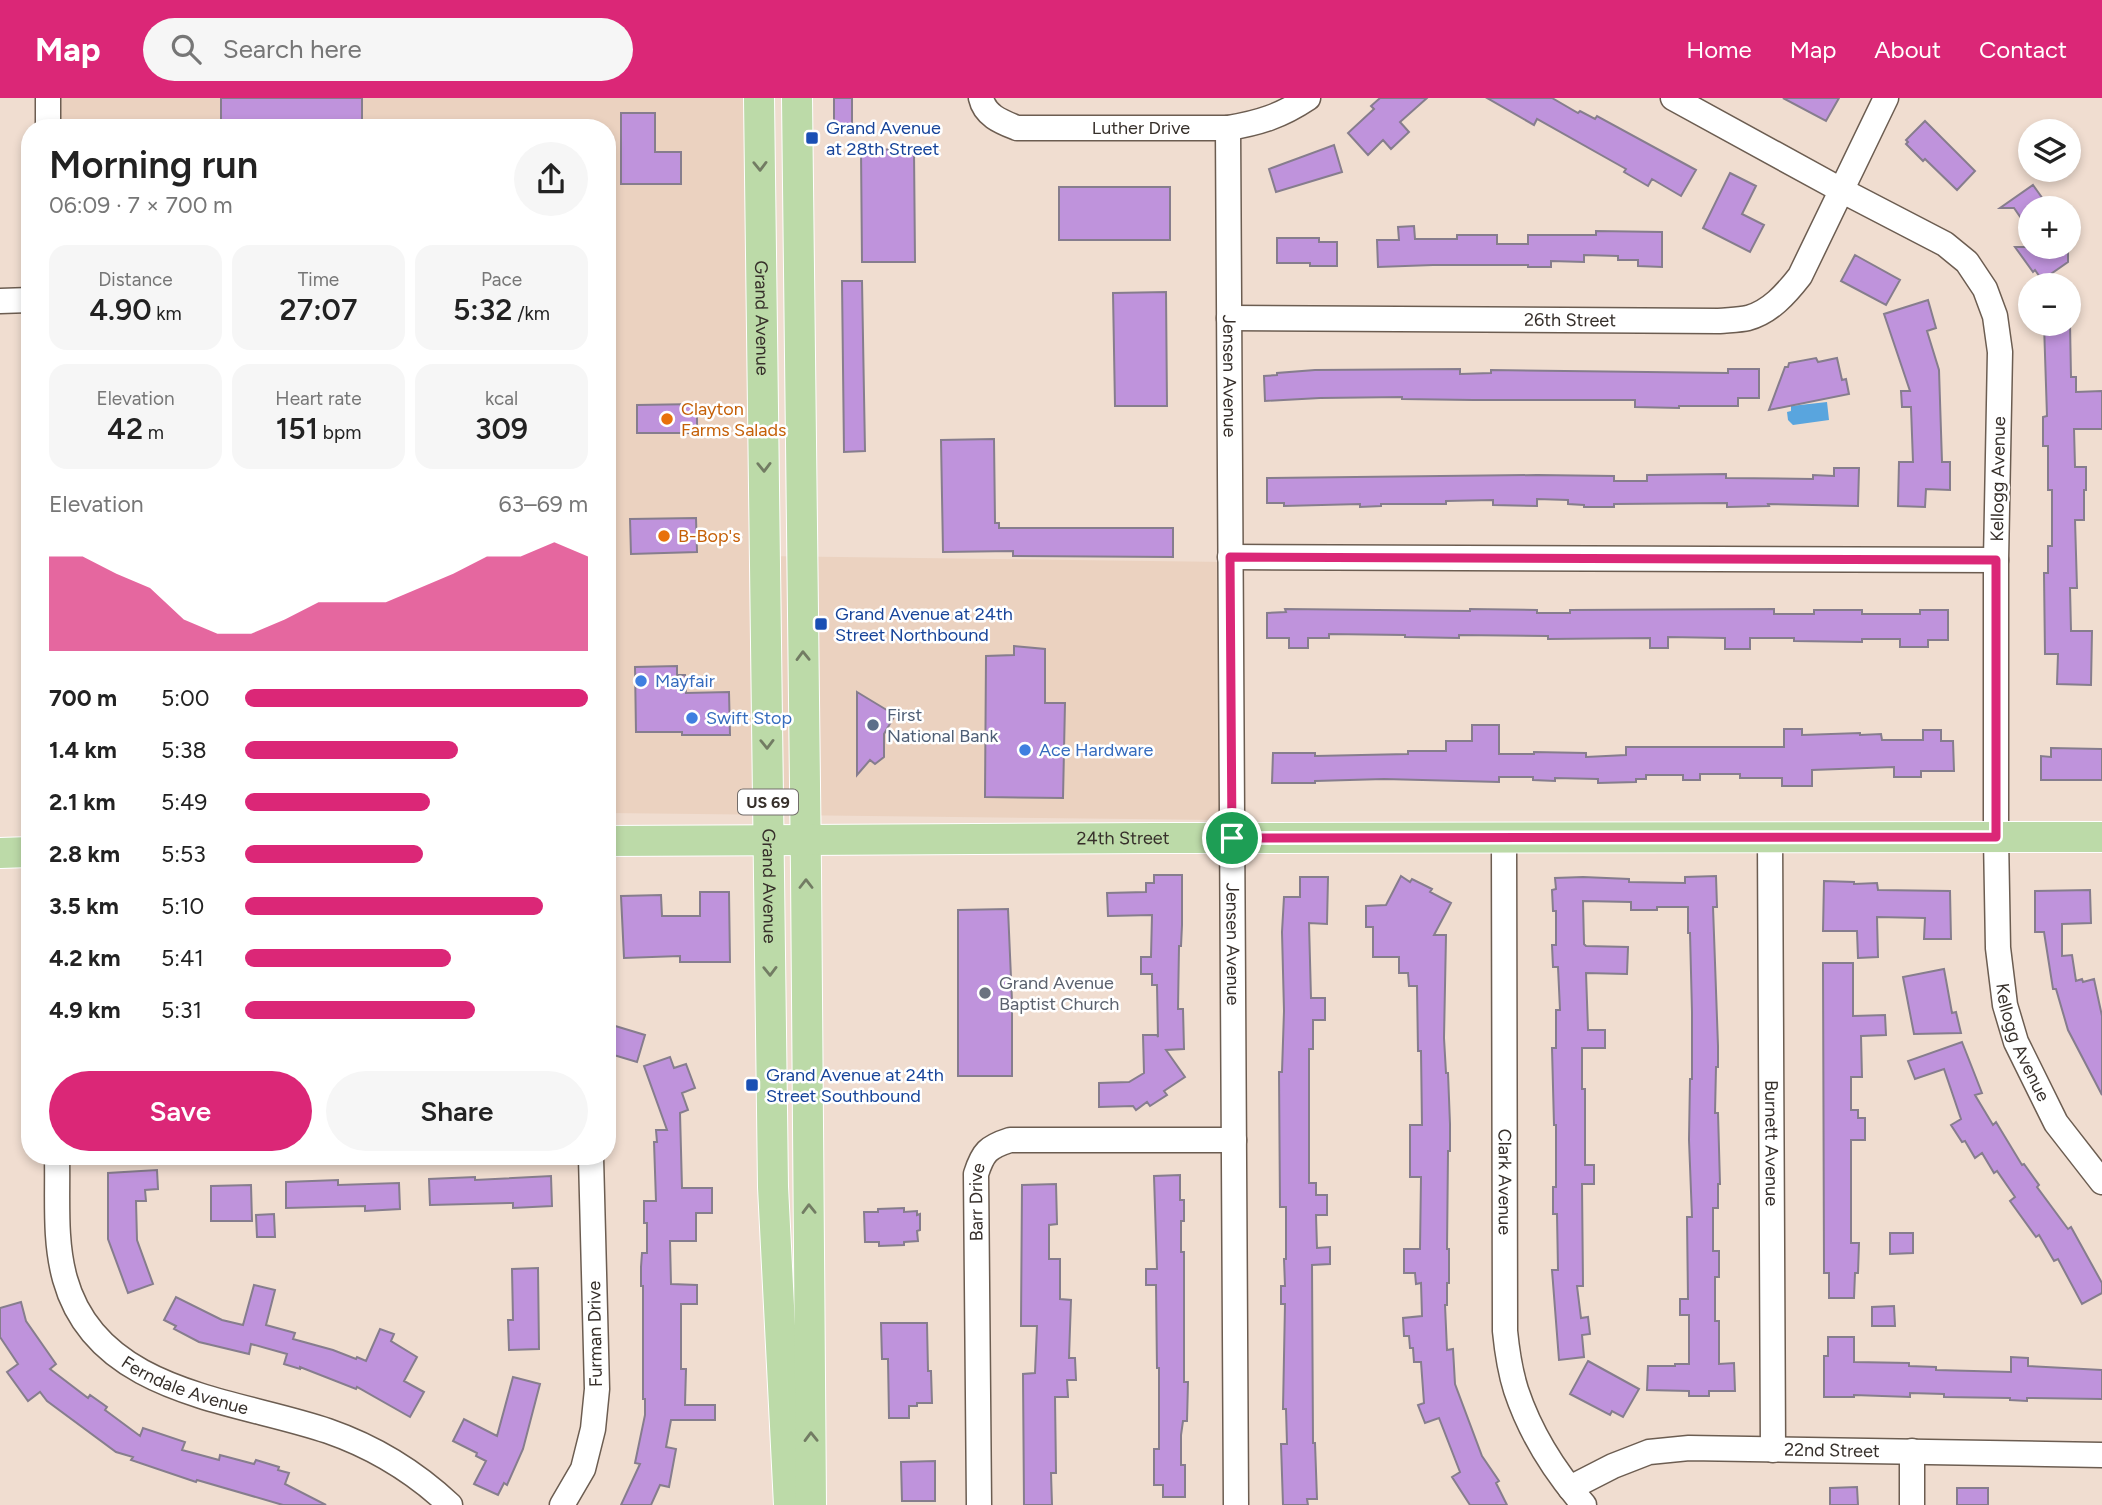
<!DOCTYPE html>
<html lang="en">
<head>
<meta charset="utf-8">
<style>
	body { margin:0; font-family:Figtree,sans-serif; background:#f6f6f6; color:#222; height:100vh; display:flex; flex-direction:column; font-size:26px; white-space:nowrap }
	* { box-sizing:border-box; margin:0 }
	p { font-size:23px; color:#767676 }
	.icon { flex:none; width:38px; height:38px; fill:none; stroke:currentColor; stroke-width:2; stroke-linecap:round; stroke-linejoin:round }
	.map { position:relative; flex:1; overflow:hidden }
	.sheet { position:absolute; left:21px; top:21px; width:595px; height:1046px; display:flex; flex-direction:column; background:#fff; border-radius:28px; box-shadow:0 4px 10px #0003 }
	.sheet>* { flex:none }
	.fabs { position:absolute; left:2018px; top:21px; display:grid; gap:14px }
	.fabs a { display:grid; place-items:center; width:63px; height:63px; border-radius:50%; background:#fff; box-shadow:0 4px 10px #0003; font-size:35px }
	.pin { position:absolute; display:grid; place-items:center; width:60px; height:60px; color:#fff; margin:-30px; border:4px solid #fff; border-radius:50%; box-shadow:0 2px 7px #0007 }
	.round { display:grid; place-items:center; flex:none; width:74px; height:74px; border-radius:37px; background:#f6f6f6 }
	.overview { display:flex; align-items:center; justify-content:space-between; height:119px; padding:0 28px }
	h1 { font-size:38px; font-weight:600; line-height:52px }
	.metrics { display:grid; grid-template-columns:repeat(3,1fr); gap:10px; height:119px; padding:7px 28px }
	.metrics div { display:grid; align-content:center; border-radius:18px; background:#f6f6f6; text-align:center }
	.metrics b { font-size:30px; font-weight:600 }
	.metrics small { font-size:19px; font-weight:400 }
	.metrics p { font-size:19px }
	.chart { height:196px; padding:14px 28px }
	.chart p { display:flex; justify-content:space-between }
	.chart svg { width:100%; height:126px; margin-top:7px; fill:#db2777; opacity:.7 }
	.cta { display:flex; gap:14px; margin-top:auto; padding:14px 28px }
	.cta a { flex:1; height:80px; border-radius:42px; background:#db2777; color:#fff; font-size:28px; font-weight:600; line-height:80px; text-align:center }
	.cta a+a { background:#f6f6f6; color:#222 }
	ul { padding:0 28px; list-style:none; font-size:23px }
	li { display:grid; grid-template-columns:112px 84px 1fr; align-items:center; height:52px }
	li i { height:18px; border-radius:9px; background:#db2777 }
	header { display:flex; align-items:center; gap:42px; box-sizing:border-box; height:98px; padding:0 35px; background:#db2777; color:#fff }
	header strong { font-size:33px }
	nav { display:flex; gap:38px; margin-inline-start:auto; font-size:24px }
	.search { width:490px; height:63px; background:#f6f6f6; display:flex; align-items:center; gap:18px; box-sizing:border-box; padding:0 24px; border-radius:38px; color:#767676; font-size:26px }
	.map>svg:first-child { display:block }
</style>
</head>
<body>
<header>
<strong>Map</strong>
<div class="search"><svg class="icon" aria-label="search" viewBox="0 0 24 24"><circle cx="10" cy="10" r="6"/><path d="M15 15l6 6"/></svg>Search here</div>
<nav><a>Home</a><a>Map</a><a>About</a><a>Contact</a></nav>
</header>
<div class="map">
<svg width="2102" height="1407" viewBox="0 0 2102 1407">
	<rect width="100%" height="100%" fill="#f0ddd0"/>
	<path fill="#ebd2c0" d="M53 0H753L758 458 1227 464 1219 722 607 715V30H53Z"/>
	<path fill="#59a5de" d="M1827 304 1829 322 1793 327 1788 322 1787 314 1791 313V308Z"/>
	<path fill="#bf93dc" stroke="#867d8d" stroke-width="2" d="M221 0H362V30H221Z
		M834 0H852V27H834Z
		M1380 0H1427L1400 24 1409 34 1391 51 1383 42 1368 57 1348 35 1374 11 1371 8Z
		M1487 0H1552L1578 15 1580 13 1595 21 1597 18 1696 72 1681 98 1652 81 1648 88 1624 74 1626 71 1537 21 1534 27Z
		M1783 0H1839L1826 23Z
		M621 15H655V54H681V86H621Z
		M1925 23 1975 73 1957 92 1925 61 1923 63 1906 46 1908 44 1906 42Z
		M1334 47 1342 74 1276 94 1269 71Z
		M861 51 914 52 915 164H862Z
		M1730 75 1756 88 1742 116 1764 127 1750 154 1703 130Z
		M2033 87 2043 101 2030 110V133L2014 110H2000Z
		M1059 89H1170V142H1059Z
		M1414 128 1415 141H1457V137H1497V146H1528V137H1596V133L1662 134V169L1638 168V162H1618V158L1584 157V164L1551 163V169H1528V167H1433L1378 169 1377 142H1399L1398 129Z
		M1277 140H1319V144H1337V168H1310V165H1277Z
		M2015 149H2068V164L2042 182 2035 172 2033 174Z
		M1855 157 1900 182 1886 207 1841 183Z
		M842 183H862L865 353 844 354Z
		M1166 194 1167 308H1115L1113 195Z
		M1928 202 1936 230 1927 233 1939 272 1942 364H1950V392L1926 391 1925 409 1898 408 1899 364H1913L1911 309H1902L1901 293H1910L1884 216Z
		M2044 226H2070L2071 279H2076V294L2102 293V331H2074L2075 369H2086V392H2084V422H2075L2077 490H2070L2071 533H2092L2091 587 2057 586 2058 556H2045L2044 475H2048V448H2052V392H2048V348H2043V319L2047 318Z
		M1816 260 1818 264 1837 260 1842 282 1846 281 1849 296 1769 312 1785 269H1788L1789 265Z
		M1460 271V276L1491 275V272L1728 275V271H1759V300H1738V308H1679V310L1635 309V302H1473L1402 301V299L1320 300 1265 303 1264 278 1277 277V275L1315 272Z
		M697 306V335H637V307Z
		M994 341 995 425H999V430H1173V459L1013 458V453L943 454 941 342Z
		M1834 370H1859L1858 408 1768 406 1769 408 1727 409V405L1614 406V409H1584V407L1568 406V402L1537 401V408L1493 407V402L1446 403V406H1381V408L1360 409V406L1284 408V405H1267V380L1537 377 1614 378V383H1647V377L1726 376V380L1813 381V377L1834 378Z
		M696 420 697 454 631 456 630 421Z
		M1285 511 1470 513V511L1537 512V515H1570V512L1774 511V516H1814V512H1862V516H1920V512H1948V542H1928V549H1900V541H1862V544L1794 543V540H1750V551H1725V540L1668 539V550H1650V540L1548 541V538L1459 537V540L1405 539V537L1329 536V540H1308V550H1289V540H1267V515L1286 514Z
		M1014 548 1045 551V605H1065L1063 700 985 699 986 558 1014 557Z
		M677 568V577H685L686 595 729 594 730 637H682V634H636L635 569Z
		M857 594 895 617 884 636V659L875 666 870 662 857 677Z
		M1472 627H1499V656H1534V654L1586 655V659L1626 657V649H1784V631H1802V637L1860 635V637L1881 636 1882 642H1923V632H1941V643H1953L1954 673H1921V679H1894V669L1812 672V688H1782V680H1740V676H1700V682H1683V677H1646V681H1636V684L1598 685V681L1555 680V683L1533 682V679H1499V684L1384 681 1315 683V685H1272L1273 655H1315V658L1408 656V653H1446V643H1472Z
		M2051 650 2102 651V682H2041V658L2051 659Z
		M1154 777H1182V827L1181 848H1179L1178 911H1183L1184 951 1166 952 1185 979 1164 993 1167 997 1150 1008 1147 1004 1136 1012 1133 1008 1099 1009V985L1129 984 1144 975 1143 937H1157L1158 939 1157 887H1152V876H1141V859H1151L1152 817 1108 818 1107 795 1146 794V785H1154Z
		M1401 778 1410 784 1412 781 1432 791 1430 794 1451 805 1434 837H1446L1444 940 1446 975H1448L1450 1026V1053H1448L1447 1151H1449V1185H1447V1207H1445L1447 1252 1453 1251 1455 1286 1482 1358 1499 1383 1496 1385 1507 1407H1470L1452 1379 1460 1374 1439 1320 1425 1325 1418 1307 1424 1305 1421 1264H1414L1413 1250H1410L1409 1238H1404L1403 1220 1422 1218 1421 1185 1416 1186 1415 1175H1404V1151H1420L1421 1079H1410V1027H1422L1421 953H1418L1417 888H1409L1408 875H1399V859H1373V829H1366V808L1386 807Z
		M1716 778 1717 809H1713L1718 948V969H1716L1715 1015H1718L1720 1086H1718V1110H1713V1153H1719V1179H1715V1223H1719V1266L1734 1265 1735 1293H1709V1298H1689V1293L1647 1292 1648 1268H1675V1266H1689V1217H1680V1201H1688L1687 1119H1692L1689 1042 1690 981H1692V914L1690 835H1688V809H1657V812H1631V804L1583 803 1584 846 1586 848 1628 849 1627 876 1586 875 1588 932H1605V950H1582V991H1585V1067H1594V1086H1582L1583 1188H1577L1581 1220 1588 1219 1590 1236 1582 1237 1584 1259 1559 1262 1552 1172H1558L1557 1116H1553V1089H1556V1027H1554L1552 950H1556V912H1560L1558 869H1553L1552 847H1556V813H1553L1552 792 1556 791 1555 780 1583 779 1629 781V784L1685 785V779Z
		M1300 779H1328L1327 826 1309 825 1311 900H1325V922H1313V951H1309V1085H1316V1097H1327V1117H1316L1317 1150 1330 1149V1166L1312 1167 1313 1345H1315L1317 1401H1307L1308 1407H1283L1281 1346H1287L1286 1311H1283L1285 1206H1281V1188H1285L1284 1161H1286V1109H1280L1279 974H1282L1284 913 1282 834 1284 799H1300Z
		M1824 783 1854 784V786L1877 785 1878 792 1950 793 1951 841H1924L1925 820 1877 819 1878 859 1858 860 1857 833H1823Z
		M2090 792 2091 825 2062 826V858L2072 857 2076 883 2082 881 2083 884 2094 881 2102 918V997L2068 932 2056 891H2053L2044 834H2035V793Z
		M700 794H729L730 864H680V858L624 860 621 798 661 797 662 818H700Z
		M1008 811 1012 903V978H958V812Z
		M1823 865H1853V918L1885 917 1886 937 1861 938 1862 979H1851V1012H1858V1020H1865V1042H1851V1145H1859L1858 1175H1855L1854 1200H1829V1175H1824Z
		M1944 871 1952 915 1956 914 1961 935 1914 936 1903 879Z
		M612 927 645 937 637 964 607 955V941Z
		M1962 944 1982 995 1975 997 1993 1027 1996 1024 2022 1067 2024 1066 2039 1087 2037 1089 2068 1131 2071 1129 2102 1185V1195L2082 1206 2058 1161 2054 1163 2039 1137 2036 1139 2010 1103 2015 1099 1997 1073 1994 1075 1982 1055 1975 1060 1965 1043 1962 1044 1951 1027 1961 1021 1944 971 1915 981 1908 963Z
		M670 959 674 970 686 966 695 990 682 995 688 1012 680 1015 682 1090H712V1115H696V1143H670L671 1186 697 1187V1206H681V1271H686L685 1307H715V1322H671L666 1349 676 1351 669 1389 660 1387 651 1407H621L640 1366 635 1365 645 1317V1301H643V1188H641V1169L642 1155H647V1125H644V1103H656L654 1044H657L656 1032H667L644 968Z
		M157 1072 158 1091 145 1092 146 1103H136L137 1142 153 1186 128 1195 108 1141V1075Z
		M1180 1077V1102H1184V1123H1181V1154H1184V1284H1188L1187 1323H1183L1181 1337V1367H1185V1399H1163V1387H1154V1351H1159V1270H1157L1156 1187H1146V1171H1157L1154 1078Z
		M551 1078 552 1108 513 1110V1105L430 1107 429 1081 475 1079V1082Z
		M338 1082V1087L399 1085 400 1111 365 1113V1108L286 1110V1084Z
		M1056 1086 1057 1126 1049 1127V1161H1060V1201L1071 1202 1069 1260H1075L1076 1282H1067L1068 1299H1055L1056 1375H1051L1052 1407H1024L1023 1276 1035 1275 1037 1228H1021L1022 1087Z
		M251 1087 252 1123H211V1088Z
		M904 1110V1114L917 1113V1117L920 1116V1132L917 1133 918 1143 904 1144V1147L879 1148V1144H865L864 1114H878V1111Z
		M274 1116 275 1139H257L256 1117Z
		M1890 1135H1913V1155L1890 1156Z
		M538 1170 539 1251 509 1252 508 1222H513L512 1171Z
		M254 1187 275 1192 266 1227 295 1235 293 1241 333 1252 356 1261 357 1259 366 1263 380 1231 394 1236 391 1243 417 1259 404 1283 424 1294 410 1319 357 1289 356 1291 300 1269V1271L284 1266 287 1256 251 1246 249 1256 199 1244 174 1231 176 1228 164 1222 176 1199 222 1222 243 1227Z
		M21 1204 26 1223 56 1266 50 1271 88 1300 90 1297 107 1309 105 1312 140 1338 143 1330 185 1344 182 1352 219 1362 220 1357 254 1366 256 1362 279 1369 278 1372 289 1375 285 1386 326 1407H283L197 1382 196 1384 131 1362 133 1359 116 1354 47 1303 40 1294 28 1303 7 1274 18 1266 0 1239V1210Z
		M1894 1208 1895 1228H1872V1209Z
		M881 1225H927L928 1273H931L932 1305H917V1308H909V1320H889L888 1261H882Z
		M1828 1239H1854V1264L1909 1265V1268L1936 1269V1272L2011 1274V1259L2028 1260V1268L2102 1272V1301L2027 1300V1303L2010 1302V1300L1944 1299V1296L1910 1295V1299L1854 1297V1299H1824V1258H1828Z
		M1588 1263 1639 1291 1623 1319 1612 1313 1610 1317 1570 1296Z
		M513 1279 540 1286 523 1351 507 1387 504 1385 498 1397 474 1386 486 1363 476 1358 477 1355 453 1343 464 1321 497 1338Z
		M935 1363V1403H902L901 1364Z
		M1857 1389 1858 1407H1830V1390Z
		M1957 1390H1988V1407H1957Z"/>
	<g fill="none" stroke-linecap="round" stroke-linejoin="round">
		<defs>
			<g id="minor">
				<path d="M48 0V30"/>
				<path id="s1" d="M981 0C985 18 1002 24 1017 30H1228C1259 25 1281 18 1308 0"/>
				<path id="s2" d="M1673 0 1841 92 1945 146 1967 164 1985 191 1995 218 2000 254 1996 462V739L1998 850 2005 907 2016 944 2056 1025 2102 1084"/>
				<path id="s3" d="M1228 30 1236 1407"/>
				<path d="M0 203 30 202"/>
				<path id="s4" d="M1229 220 1719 223C1728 222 1739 222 1748 220 1770 214 1786 196 1800 178L1886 0"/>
				<path d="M1230 459 1996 462"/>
				<path id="s5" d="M1504 739 1505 1233C1507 1253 1510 1273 1516 1292 1530 1334 1555 1374 1584 1407"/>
				<path id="s6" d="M1770 739 1773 1352"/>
				<path id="s7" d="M57 1059C58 1099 54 1142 65 1181 97 1296 234 1301 328 1333 374 1349 415 1374 450 1407"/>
				<path d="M1912 1353V1407"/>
				<path id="s8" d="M1570 1390 1613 1368 1649 1354 1689 1350 2102 1357"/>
				<path d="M562 1407 583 1371 593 1331 597 1291 591 1059"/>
				<path id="s9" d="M979 1407 976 1076C983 1054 988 1049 1010 1042H1234"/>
			</g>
			<g id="major">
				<path id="s10" d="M759 0 773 1089 789 1407"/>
				<path d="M797 0 806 773 811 1407"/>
				<path id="s11" d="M607 743 1155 740 2102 739"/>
				<path d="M0 755 30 754"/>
			</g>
		</defs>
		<use href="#minor" stroke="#6c5d51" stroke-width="27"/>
		<use href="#major" stroke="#fff" stroke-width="32"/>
		<use href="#minor" stroke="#fff" stroke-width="24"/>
		<use href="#major" stroke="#bcdaa8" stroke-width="30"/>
	</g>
	<defs><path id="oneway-chevron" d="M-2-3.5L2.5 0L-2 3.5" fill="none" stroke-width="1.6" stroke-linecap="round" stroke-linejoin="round" transform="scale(1.75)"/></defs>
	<g stroke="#727c63">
		<use href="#oneway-chevron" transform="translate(760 68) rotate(89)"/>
		<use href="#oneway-chevron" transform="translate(764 369) rotate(89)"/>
		<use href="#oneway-chevron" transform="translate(803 558) rotate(-91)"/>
		<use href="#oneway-chevron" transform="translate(767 646) rotate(89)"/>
		<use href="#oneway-chevron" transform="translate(806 786) rotate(-90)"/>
		<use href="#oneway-chevron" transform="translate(770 873) rotate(89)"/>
		<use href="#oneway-chevron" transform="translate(809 1111) rotate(-91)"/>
		<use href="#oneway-chevron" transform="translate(811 1339) rotate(-91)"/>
	</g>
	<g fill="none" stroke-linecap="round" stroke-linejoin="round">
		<defs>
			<path id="route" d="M1230 459 1996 462V739L1232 740Z"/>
		</defs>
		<use href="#route" stroke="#fff" stroke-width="14"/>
		<use href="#route" stroke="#db2777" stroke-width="9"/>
	</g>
	<g fill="#1a4fb4" stroke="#fff" stroke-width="2.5">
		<rect x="805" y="33" width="14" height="14" rx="3.5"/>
		<rect x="814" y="519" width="14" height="14" rx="3.5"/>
		<rect x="745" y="980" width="14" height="14" rx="3.5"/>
	</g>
	<g fill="#e8710a" stroke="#fff" stroke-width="2.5">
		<circle cx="667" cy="321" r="7"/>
		<circle cx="664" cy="438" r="7"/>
	</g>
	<g fill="#3f7fe0" stroke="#fff" stroke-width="2.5">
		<circle cx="641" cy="583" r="7"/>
		<circle cx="692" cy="620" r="7"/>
		<circle cx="1025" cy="652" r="7"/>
	</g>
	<circle fill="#5c6f8a" stroke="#fff" stroke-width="2.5" cx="873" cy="627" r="7"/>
	<circle fill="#6b7280" stroke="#fff" stroke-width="2.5" cx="985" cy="895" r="7"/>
	<g text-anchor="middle" stroke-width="5" stroke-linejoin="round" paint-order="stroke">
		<rect fill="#fff" stroke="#726d6a" stroke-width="2" x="738" y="691.5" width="60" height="25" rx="5"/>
		<g font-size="16" font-weight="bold" fill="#362f2a">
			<text x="768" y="710">US 69</text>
		</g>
		<g font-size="18" fill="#164399" stroke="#fff" text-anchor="start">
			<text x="826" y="36">Grand Avenue<tspan x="826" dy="21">at 28th Street</tspan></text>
			<text x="835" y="522">Grand Avenue at 24th<tspan x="835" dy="21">Street Northbound</tspan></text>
			<text x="766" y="983">Grand Avenue at 24th<tspan x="766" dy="21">Street Southbound</tspan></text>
		</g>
		<g font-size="18" fill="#362f2a" stroke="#fff">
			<text dy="6" stroke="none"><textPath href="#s1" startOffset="173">Luther Drive</textPath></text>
			<text dy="6" stroke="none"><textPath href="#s10" startOffset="220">Grand Avenue</textPath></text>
			<text dy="6" stroke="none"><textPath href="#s4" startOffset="341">26th Street</textPath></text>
			<text dy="6" stroke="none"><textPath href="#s3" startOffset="248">Jensen Avenue</textPath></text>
			<text transform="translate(1998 381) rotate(-89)" y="6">Kellogg Avenue</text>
			<text dy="6" stroke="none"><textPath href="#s11" startOffset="516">24th Street</textPath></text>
			<text dy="6" stroke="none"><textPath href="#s10" startOffset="788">Grand Avenue</textPath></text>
			<text dy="6" stroke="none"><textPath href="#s3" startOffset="816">Jensen Avenue</textPath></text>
			<text dy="6" stroke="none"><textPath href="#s2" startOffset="1129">Kellogg Avenue</textPath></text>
			<text dy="6" stroke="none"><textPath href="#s6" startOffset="306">Burnett Avenue</textPath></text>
			<text dy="6" stroke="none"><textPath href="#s5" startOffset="345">Clark Avenue</textPath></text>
			<text dy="6" stroke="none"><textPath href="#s9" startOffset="303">Barr Drive</textPath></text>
			<text transform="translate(595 1236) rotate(-91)" y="6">Furman Drive</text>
			<text dy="6" stroke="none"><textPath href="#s7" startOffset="292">Ferndale Avenue</textPath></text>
			<text dy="6" stroke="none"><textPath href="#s8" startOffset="270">22nd Street</textPath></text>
		</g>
		<g font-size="18" fill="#c56008" stroke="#fff" text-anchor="start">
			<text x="681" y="317">Clayton<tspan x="681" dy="21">Farms Salads</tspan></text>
			<text x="678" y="444">B-Bop's</text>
		</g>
		<g font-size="18" fill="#366cbe" stroke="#fff" text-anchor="start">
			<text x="655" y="589">Mayfair</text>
			<text x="706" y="626">Swift Stop</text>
			<text x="1039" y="658">Ace Hardware</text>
		</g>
		<g font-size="18" fill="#4e5e75" stroke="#fff" text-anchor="start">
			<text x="887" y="623">First<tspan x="887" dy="21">National Bank</tspan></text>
		</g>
		<g font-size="18" fill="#5b616d" stroke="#fff" text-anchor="start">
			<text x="999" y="891">Grand Avenue<tspan x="999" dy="21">Baptist Church</tspan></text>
		</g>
	</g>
</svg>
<div class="fabs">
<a><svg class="icon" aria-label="layers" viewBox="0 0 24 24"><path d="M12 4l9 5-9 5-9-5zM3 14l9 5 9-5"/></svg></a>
<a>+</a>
<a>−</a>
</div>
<div class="pin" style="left:1232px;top:740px;background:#1e9e55"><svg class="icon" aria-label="arrive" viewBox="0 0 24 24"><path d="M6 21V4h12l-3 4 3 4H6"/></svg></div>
<section class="sheet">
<div class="overview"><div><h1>Morning run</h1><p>06:09 · 7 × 700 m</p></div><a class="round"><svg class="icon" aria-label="share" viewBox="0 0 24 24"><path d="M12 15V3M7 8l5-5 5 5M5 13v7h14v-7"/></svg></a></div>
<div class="metrics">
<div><p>Distance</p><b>4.90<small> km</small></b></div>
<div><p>Time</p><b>27:07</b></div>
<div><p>Pace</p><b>5:32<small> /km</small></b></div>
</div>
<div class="metrics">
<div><p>Elevation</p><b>42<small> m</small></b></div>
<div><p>Heart rate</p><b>151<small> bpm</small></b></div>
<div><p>kcal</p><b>309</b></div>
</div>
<div class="chart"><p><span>Elevation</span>63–69 m</p>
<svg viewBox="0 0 160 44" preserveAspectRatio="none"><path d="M0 44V11L10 11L20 17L30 22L40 33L50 38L60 38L70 33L80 27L90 27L100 27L110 22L120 17L130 11L140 11L150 6L160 11V44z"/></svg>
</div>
<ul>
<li><b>700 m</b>5:00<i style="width:100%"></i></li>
<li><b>1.4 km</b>5:38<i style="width:62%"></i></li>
<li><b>2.1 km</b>5:49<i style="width:54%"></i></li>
<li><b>2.8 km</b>5:53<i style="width:52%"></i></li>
<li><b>3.5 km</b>5:10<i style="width:87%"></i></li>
<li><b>4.2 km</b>5:41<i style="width:60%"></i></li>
<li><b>4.9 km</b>5:31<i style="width:67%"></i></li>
</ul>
<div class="cta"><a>Save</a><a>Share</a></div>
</section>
</div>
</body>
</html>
